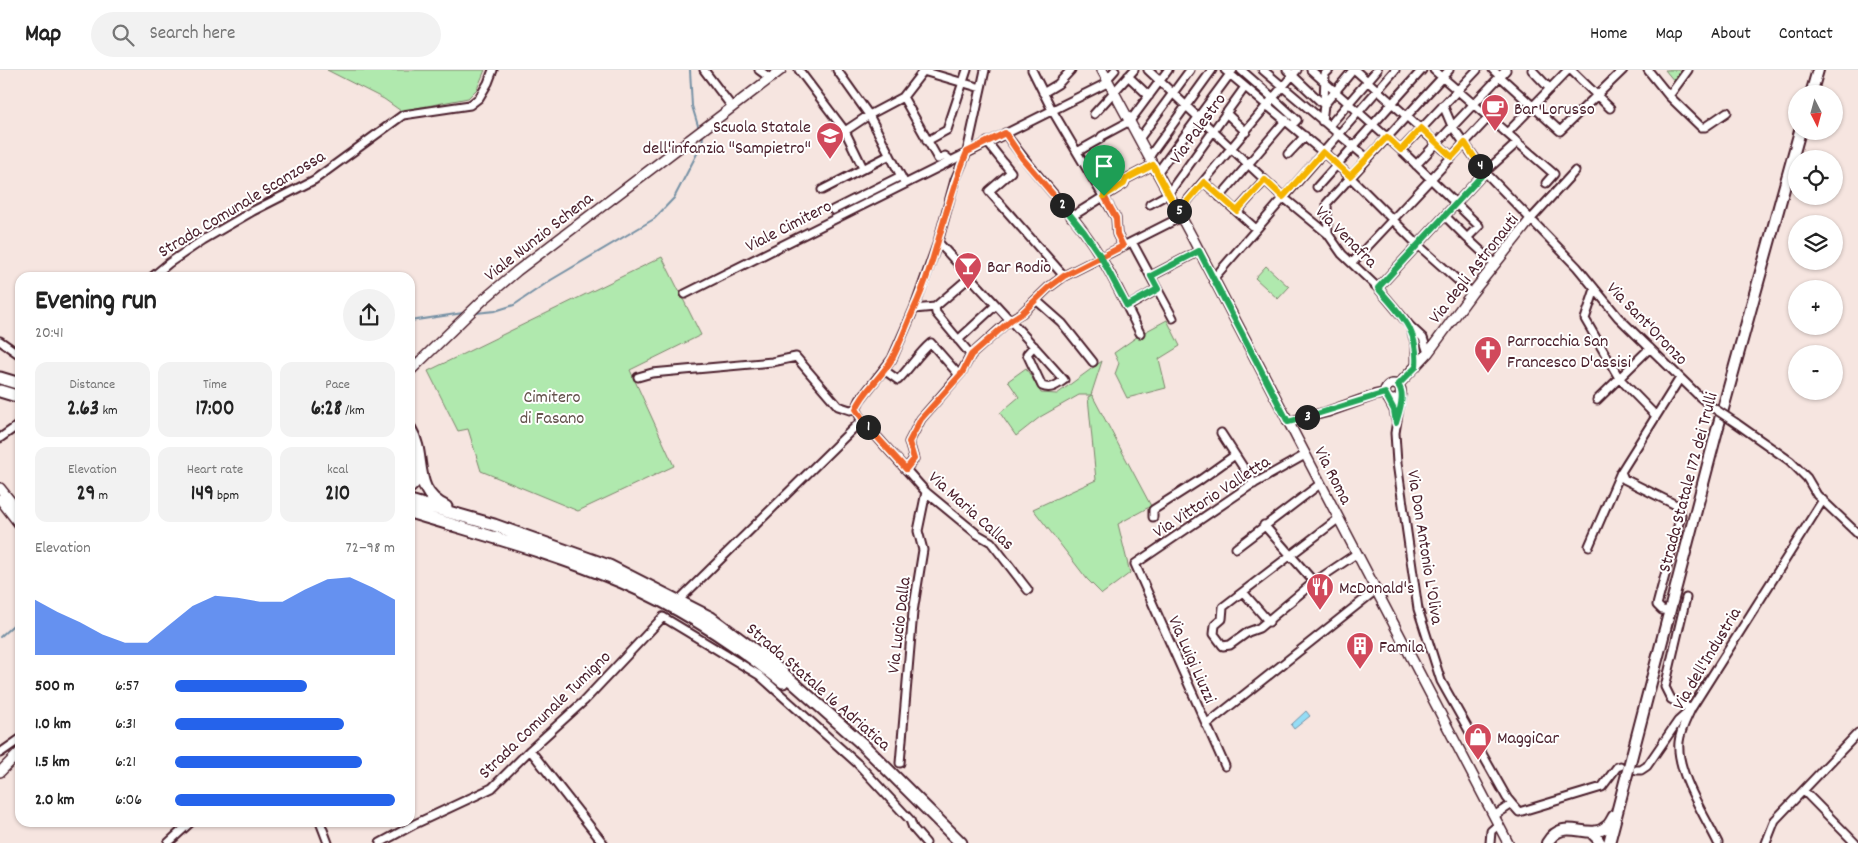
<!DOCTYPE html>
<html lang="en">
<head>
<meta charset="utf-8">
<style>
	body { margin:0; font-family:Dekko,sans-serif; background:#f2f2f2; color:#222; height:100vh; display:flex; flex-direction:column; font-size:19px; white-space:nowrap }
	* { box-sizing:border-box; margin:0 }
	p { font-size:16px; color:#767676 }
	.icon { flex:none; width:28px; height:28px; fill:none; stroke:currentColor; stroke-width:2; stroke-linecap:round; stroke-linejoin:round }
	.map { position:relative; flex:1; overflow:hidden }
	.drawer { position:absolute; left:15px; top:202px; width:400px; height:555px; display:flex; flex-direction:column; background:#fff; border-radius:15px; box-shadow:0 1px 4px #0004 }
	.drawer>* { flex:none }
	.needle { width:32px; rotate:174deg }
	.fabs { position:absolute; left:1788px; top:15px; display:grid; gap:10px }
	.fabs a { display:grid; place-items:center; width:55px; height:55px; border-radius:50%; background:#fff; box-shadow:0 1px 4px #0004; font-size:25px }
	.pin { position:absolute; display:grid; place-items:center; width:42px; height:42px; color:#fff; margin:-51px -21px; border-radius:50% 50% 50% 0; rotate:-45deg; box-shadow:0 0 5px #0007 }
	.pin .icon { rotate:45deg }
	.km { position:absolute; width:25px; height:25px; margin:-12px; border-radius:50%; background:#222; color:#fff; font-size:14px; line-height:25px; text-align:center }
	.round { display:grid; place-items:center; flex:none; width:52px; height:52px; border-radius:26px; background:#f2f2f2 }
	.overview { display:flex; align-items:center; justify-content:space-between; height:85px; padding:0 20px }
	h1 { font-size:28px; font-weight:700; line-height:38px }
	.figures { display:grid; grid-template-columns:repeat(3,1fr); gap:8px; height:85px; padding:5px 20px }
	.figures div { display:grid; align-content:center; border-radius:12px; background:#f2f2f2; text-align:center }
	.figures b { font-size:21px; font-weight:700 }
	.figures small { font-size:14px; font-weight:400 }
	.figures p { font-size:14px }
	.chart { height:140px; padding:10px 20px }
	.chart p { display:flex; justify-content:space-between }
	.chart svg { width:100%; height:90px; margin-top:5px; fill:#2563eb; opacity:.7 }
	ul { padding:0 20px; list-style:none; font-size:16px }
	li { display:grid; grid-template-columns:80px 60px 1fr; align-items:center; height:38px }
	li i { height:12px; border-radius:6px; background:#2563eb }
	header { display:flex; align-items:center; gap:30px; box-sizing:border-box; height:70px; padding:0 25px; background:#fff; border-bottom:1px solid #e0e0e0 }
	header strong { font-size:24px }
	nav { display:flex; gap:28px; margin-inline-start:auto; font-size:18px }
	.search { width:350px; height:45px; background:#f2f2f2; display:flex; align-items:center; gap:12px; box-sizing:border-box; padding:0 18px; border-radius:28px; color:#767676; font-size:19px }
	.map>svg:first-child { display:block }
</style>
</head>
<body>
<header>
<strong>Map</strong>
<div class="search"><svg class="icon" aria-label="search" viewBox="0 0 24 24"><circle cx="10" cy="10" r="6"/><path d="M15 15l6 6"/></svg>Search here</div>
<nav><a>Home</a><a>Map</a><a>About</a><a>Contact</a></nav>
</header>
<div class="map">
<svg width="1858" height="773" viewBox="0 0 1858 773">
	<rect width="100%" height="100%" fill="#f6e5e0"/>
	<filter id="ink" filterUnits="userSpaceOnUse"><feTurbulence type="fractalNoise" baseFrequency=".02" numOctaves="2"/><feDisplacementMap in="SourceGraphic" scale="10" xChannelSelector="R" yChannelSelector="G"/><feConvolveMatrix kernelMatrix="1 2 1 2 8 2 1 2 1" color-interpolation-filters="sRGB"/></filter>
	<g filter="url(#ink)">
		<path fill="#b0e9ae" stroke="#7d846c" d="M327 0H485L477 19 468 28 401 41 384 29Z
			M1665 0H1682L1674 11Z
			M662 187 701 265 630 300 674 396 578 441 481 401 468 359 458 361 428 301Z
			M1266 196 1289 217 1278 229 1255 208Z
			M1167 250 1180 276 1159 289 1166 318 1127 328 1115 304 1119 293 1114 283 1141 264Z
			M1102 291 1091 325H1079L1040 347 1016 366 1000 343 1019 327 1008 311 1026 298 1041 323 1057 324Z
			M1092 325 1151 436 1118 454 1130 503 1102 524 1087 509 1033 439 1096 410 1088 327Z"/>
		<path fill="#94ddf6" stroke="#7691a5" d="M1306 641 1310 646 1294 659 1291 655Z"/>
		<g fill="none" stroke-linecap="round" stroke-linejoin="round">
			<path stroke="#7691a5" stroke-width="2" d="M690 0 692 36 699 59
				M476 243 495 241 514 235 551 210 654 149 674 128 702 74 703 66 702 63
				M410 251 463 243
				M0 567 20 549"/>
			<defs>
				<path id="minor" d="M704 0 732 37
					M759 0 770 8
					M799 0 845 61 863 98
					M837 0 869 45 905 114
					M1032 0 1052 40 1116 148 1117 164 1123 176
					M1148 0 1283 127 1328 164 1342 184 1378 218 1410 256 1423 268 1428 283
					M1225 0 1337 94 1418 175 1472 223
					M1241 0 1273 28 1297 0
					M1263 0 1367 88
					M1287 0 1324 35
					M1311 0 1401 80 1479 156 1467 168 1445 146
					M1355 0 1452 87
					M1434 0 1554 104 1546 113
					M1493 0 1560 61 1623 0
					M1532 0 1550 19
					M1571 0 1610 38
					M1648 0 1669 26 1701 57H1705L1727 42
					M923 1 981 18
					M1128 6 1149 26
					M1107 9 1115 0
					M1043 23 1058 14 1071 0
					M1669 26 1688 0
					M903 27 938 89 945 86 950 90
					M1324 34 1325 4 1329 0
					M1443 35 1452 56 1485 102 1577 197 1618 247 1700 327 1712 337
					M1226 43 1246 62
					M1094 44 1134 0
					M1322 51 1324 35 1353 0
					M1329 56 1377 0
					M845 61 869 45 903 27 924 0
					M1005 63C1029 98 1059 128 1084 162 1107 193 1123 229 1140 263
					M1507 63 1568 0
					M1139 69 1190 0
					M927 71 947 60 967 0
					M987 72 1011 102 989 121 1064 206
					M1401 80 1477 0
					M1077 82 1100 69 1102 66 1130 51 1168 0
					M1288 84 1305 66
					M1149 87 1212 0
					M1416 95 1506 0
					M1157 103 1233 0
					M1204 112 1256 159
					M1317 117 1422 0
					M822 120 890 85
					M1220 127 1286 50
					M1150 134 1168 124 1245 17
					M833 140 901 106
					M1237 141 1265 110
					M1178 142 1273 28 1297 50 1292 55
					M1071 147 1124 114 1126 109 1153 95
					M1531 149 1575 101
					M1328 164 1327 133 1449 0
					M1467 168 1495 194
					M938 172C980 218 1023 263 1064 310 1057 315 1051 320 1042 316L1027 284 1034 276
					M1132 172 1173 248
					M1352 193 1489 47
					M1151 206 1199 181
					M151 208 169 193 203 170 253 141 314 110 403 45 470 35 479 28 488 13 493 0
					M1213 209 1395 0
					M1378 218 1485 102 1518 72
					M1595 219 1585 249 1619 308 1656 346
					M685 224 1109 12
					M1036 230 1062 253 1093 292
					M935 237 936 243 971 285
					M1127 237 1158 219
					M914 239 935 237 970 207
					M1410 256 1416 275V297
					M958 270 995 236
					M0 271 20 285
					M884 300 898 310C910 298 918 284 931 273L959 305
					M638 307 652 303 772 292 796 287 838 336 850 340 856 339
					M1401 325 1395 363 1397 393 1418 539 1441 611 1507 728 1512 734
					M1388 329 1394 340 1396 350
					M1597 330 1650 278
					M856 339 860 330 892 289 914 239 938 172 955 110 967 82 985 0
					M856 339 862 350 926 422 977 464 991 472 1028 520
					M1736 353 1790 391 1807 408 1817 425 1858 464
					M1221 363 1254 414
					M0 368 20 354
					M906 399 914 389 909 372 921 349 961 303 971 285 1011 249 1022 243 1048 218 1064 206 1181 147
					M1621 402 1624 409 1676 435 1681 445 1657 535 1662 540 1670 541
					M1153 447V440L1200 410 1235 385
					M1338 449 1223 537 1222 549 1215 555 1214 564 1223 576 1230 575 1248 562 1259 558 1314 512 1356 484
					M1264 455 1314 512
					M1589 476 1621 402 1680 308
					M1236 478 1320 414
					M1243 522 1269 552
					M683 526 862 350
					M1686 528 1665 617 1671 629 1691 639
					M1206 655 1376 520
					M530 680 603 773
					M0 683 20 669
					M900 693 913 542 923 480 918 461 926 422
					M1225 696 1135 494 1248 417 1305 385
					M1637 700H1641L1647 696 1678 651 1687 643
					M1804 721 1855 773
					M1494 746 1512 734 1519 742 1602 717 1617 697 1620 696
					M320 752 328 773
					M168 773 191 752
					M380 773 415 754 492 718 530 680 584 631 663 547 759 605 858 694 910 750 913 758 926 773
					M1490 773 1491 761 1498 755
					M1718 773C1705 746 1676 702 1679 672 1680 661 1686 650 1691 639L1823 430
					M1766 773 1775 750 1858 663"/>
				<path id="tertiary" d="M1102 0 1193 169 1508 773
					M410 301 483 230 517 201 781 0
					M1385 322a8 8 0 1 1 16 0a8 8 0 1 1-16 0Z
					M1398 315 1428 283 1472 223 1531 149
					M1288 352 1327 342 1375 325 1385 323
					M0 418 20 443
					M0 429 20 455
					M0 702 20 682"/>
				<path id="primary" d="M1811 24 1818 0
					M1591 762 1597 768 1600 773
					M1547 773C1564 744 1589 773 1607 756 1610 754 1612 749 1614 746
					M1609 773 1716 364 1800 61"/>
				<path id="trunk" d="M0 308 20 314
					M0 321 20 327
					M410 359C427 387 410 420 446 437
					M410 417 414 413 419 400
					M410 431 494 455 609 496 711 548 769 591 860 672 961 773
					M410 442C481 464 554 483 622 512 678 536 736 574 783 612"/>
			</defs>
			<use href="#minor" stroke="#4a1f2b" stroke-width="11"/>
			<use href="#tertiary" stroke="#4a1f2b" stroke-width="12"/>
			<use href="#primary" stroke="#4a1f2b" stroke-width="14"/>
			<use href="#trunk" stroke="#4a1f2b" stroke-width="15"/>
			<use href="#minor" stroke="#fff" stroke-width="7"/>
			<use href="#tertiary" stroke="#fff" stroke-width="9"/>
			<use href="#primary" stroke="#fff" stroke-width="10"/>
			<use href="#trunk" stroke="#fff" stroke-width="11"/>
			<defs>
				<path id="minor-bridge" d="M1712 337 1736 353"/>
			</defs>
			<use href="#minor-bridge" stroke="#4a1f2b" stroke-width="11" stroke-linecap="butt"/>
			<use href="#minor-bridge" stroke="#fff" stroke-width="7"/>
		</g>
	</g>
	<g fill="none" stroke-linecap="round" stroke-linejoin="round" filter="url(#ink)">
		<defs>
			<path id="split-1" d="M868 357 906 399 914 389 909 372 921 349 962 303 971 285 1011 250 1022 243 1048 218 1064 206 1123 176 1117 164 1116 148 1104 126"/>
			<path id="split-2" d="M868 357 856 339C864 320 882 307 892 289 900 274 906 257 913 241 937 190 945 133 967 82L1005 63 1022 88 1062 135"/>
			<path id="split-3" d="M1062 135 1084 162 1101 187 1127 236 1158 219 1151 206 1199 181 1288 352 1307 347"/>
			<path id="split-4" d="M1307 347 1385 323 1394 340 1396 353C1399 342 1406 324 1398 315L1416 297C1419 259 1401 246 1378 218L1485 102 1480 96"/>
			<path id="split-5" d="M1179 141 1204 112 1237 141 1265 110 1283 127 1323 82 1350 106 1387 67 1401 80 1421 58 1452 87 1465 73 1480 96"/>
			<path id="split-6" d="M1104 126 1124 114 1126 109 1153 95 1178 142 1179 141"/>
		</defs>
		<use href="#split-1" stroke="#fff" stroke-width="10"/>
		<use href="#split-2" stroke="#fff" stroke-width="10"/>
		<use href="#split-3" stroke="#fff" stroke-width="10"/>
		<use href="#split-4" stroke="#fff" stroke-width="10"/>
		<use href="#split-5" stroke="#fff" stroke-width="10"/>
		<use href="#split-6" stroke="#fff" stroke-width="10"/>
		<use href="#split-1" stroke="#f0652b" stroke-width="6"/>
		<use href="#split-2" stroke="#f0652b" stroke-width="6"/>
		<use href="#split-3" stroke="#22a559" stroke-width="6"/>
		<use href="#split-4" stroke="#22a559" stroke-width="6"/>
		<use href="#split-5" stroke="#f5b400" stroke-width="6"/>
		<use href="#split-6" stroke="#f5b400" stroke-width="6"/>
	</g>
	<defs>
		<symbol id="cafe-pin" viewBox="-11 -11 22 30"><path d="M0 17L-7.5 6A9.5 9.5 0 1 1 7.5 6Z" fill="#d1495b" stroke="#fff"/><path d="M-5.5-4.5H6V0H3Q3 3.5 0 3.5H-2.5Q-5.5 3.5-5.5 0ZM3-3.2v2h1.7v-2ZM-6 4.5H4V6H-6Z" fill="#fff"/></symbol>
		<symbol id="school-pin" viewBox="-11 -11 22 30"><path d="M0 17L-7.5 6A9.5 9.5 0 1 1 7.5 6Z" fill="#d1495b" stroke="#fff"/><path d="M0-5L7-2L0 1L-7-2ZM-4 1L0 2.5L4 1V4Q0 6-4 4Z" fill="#fff"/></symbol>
		<symbol id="bar-pin" viewBox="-11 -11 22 30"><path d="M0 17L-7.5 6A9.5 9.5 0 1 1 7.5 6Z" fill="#d1495b" stroke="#fff"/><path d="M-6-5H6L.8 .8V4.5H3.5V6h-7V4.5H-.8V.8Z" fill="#fff"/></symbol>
		<symbol id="church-pin" viewBox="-11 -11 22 30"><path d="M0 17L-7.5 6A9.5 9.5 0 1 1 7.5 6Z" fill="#d1495b" stroke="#fff"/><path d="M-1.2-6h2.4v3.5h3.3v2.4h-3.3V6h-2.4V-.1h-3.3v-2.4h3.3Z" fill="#fff"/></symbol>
		<symbol id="restaurant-pin" viewBox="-11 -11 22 30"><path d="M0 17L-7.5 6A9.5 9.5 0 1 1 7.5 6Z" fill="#d1495b" stroke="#fff"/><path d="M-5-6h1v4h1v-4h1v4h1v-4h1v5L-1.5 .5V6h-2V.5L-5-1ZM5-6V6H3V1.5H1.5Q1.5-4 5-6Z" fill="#fff"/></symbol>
		<symbol id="building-pin" viewBox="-11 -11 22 30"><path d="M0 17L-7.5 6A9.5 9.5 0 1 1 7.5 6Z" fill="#d1495b" stroke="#fff"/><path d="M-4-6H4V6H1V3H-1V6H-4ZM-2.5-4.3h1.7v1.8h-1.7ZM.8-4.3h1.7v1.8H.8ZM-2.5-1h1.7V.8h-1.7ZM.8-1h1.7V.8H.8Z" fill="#fff"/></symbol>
		<symbol id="shop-pin" viewBox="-11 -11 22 30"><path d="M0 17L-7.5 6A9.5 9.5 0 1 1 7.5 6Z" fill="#d1495b" stroke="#fff"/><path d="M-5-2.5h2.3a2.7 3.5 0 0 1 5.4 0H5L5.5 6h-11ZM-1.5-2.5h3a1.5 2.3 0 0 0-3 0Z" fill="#fff"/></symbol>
	</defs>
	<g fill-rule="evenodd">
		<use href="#cafe-pin" x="1479" y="22" width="32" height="43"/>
		<use href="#school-pin" x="814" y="50" width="32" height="43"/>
		<use href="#bar-pin" x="952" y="180" width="32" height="43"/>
		<use href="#church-pin" x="1472" y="264" width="32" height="43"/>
		<use href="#restaurant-pin" x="1304" y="501" width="32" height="43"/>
		<use href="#building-pin" x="1344" y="560" width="32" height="43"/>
		<use href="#shop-pin" x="1462" y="651" width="32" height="43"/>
	</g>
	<g text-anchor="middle" stroke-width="4" stroke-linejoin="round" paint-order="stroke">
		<g font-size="18" fill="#4a1f2b" stroke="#fff" text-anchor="start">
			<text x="1514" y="44">Bar Lorusso</text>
			<text x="811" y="62" text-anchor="end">Scuola Statale<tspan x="811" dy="21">dell'infanzia "Sampietro"</tspan></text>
			<text x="987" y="202">Bar Rodio</text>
			<text x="1507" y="276">Parrocchia San<tspan x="1507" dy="21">Francesco D'assisi</tspan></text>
			<text x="1339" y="523">McDonald's</text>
			<text x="1379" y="582">Famila</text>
			<text x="1497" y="673">MaggiCar</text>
		</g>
		<g font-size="18" fill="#4a1f2b" stroke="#fff">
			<text transform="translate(1197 58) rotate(-54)" y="6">Via Palestro</text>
			<text transform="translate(241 133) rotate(-31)" y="6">Strada Comunale Scanzossa</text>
			<text transform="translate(788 155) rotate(-27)" y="6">Viale Cimitero</text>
			<text transform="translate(538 166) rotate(-38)" y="6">Viale Nunzio Schena</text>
			<text transform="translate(1347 166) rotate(45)" y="6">Via Venafra</text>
			<text transform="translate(1473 198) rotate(-52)" y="6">Via degli Astronauti</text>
			<text transform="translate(1648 253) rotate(46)" y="6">Via Sant'Oronzo</text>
			<text transform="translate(1334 405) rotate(63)" y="6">Via Roma</text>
			<text transform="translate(1687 412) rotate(-75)" y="6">Strada Statale 172 dei Trulli</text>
			<text transform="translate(1211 426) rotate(-33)" y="6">Via Vittorio Valletta</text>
			<text transform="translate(972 440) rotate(42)" y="6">Via Maria Callas</text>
			<text transform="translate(1426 477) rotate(81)" y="6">Via Don Antonio L'Oliva</text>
			<text transform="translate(898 555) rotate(-83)" y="6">Via Lucio Dalla</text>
			<text transform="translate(1706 588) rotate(-59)" y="6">Via dell'Industria</text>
			<text transform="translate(1193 589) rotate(66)" y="6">Via Luigi Liuzzi</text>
			<text transform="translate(819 616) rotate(41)" y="6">Strada Statale 16 Adriatica</text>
			<text transform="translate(544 644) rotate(-44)" y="6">Strada Comunale Tumigno</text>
		</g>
		<g font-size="18" fill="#64524c" stroke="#fff">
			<text x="552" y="332">Cimitero<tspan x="552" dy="21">di Fasano</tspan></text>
		</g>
	</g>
</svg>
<div class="fabs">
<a><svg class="needle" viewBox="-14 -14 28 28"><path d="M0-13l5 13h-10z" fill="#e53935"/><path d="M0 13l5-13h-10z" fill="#767676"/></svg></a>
<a><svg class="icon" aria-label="locate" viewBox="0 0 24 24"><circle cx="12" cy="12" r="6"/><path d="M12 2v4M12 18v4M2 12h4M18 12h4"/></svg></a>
<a><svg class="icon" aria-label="layers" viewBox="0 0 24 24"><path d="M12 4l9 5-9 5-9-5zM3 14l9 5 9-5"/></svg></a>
<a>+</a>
<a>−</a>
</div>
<div class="pin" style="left:1104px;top:126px;background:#1e9e55"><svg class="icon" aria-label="arrive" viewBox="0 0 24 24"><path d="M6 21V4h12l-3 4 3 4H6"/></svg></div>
<b class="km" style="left:868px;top:357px">1</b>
<b class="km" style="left:1062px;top:135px">2</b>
<b class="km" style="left:1307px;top:347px">3</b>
<b class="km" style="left:1480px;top:96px">4</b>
<b class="km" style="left:1179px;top:141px">5</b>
<section class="drawer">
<div class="overview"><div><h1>Evening run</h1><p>20:41</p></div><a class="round"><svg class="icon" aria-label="share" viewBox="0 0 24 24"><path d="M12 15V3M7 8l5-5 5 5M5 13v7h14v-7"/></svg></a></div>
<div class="figures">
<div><p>Distance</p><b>2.63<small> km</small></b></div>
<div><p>Time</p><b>17:00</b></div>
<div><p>Pace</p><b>6:28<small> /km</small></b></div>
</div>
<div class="figures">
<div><p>Elevation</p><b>29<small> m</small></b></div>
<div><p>Heart rate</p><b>149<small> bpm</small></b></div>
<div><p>kcal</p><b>210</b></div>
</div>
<div class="chart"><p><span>Elevation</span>72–98 m</p>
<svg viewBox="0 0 160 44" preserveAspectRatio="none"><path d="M0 44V17L10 23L20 28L30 34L40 38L50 38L60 29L70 20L80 15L90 16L100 18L110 18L120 12L130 7L140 6L150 11L160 17V44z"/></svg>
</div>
<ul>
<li><b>500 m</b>6:57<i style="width:60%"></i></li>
<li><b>1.0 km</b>6:31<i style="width:77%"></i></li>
<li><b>1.5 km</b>6:21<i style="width:85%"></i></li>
<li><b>2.0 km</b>6:06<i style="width:100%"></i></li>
</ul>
</section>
</div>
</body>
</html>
